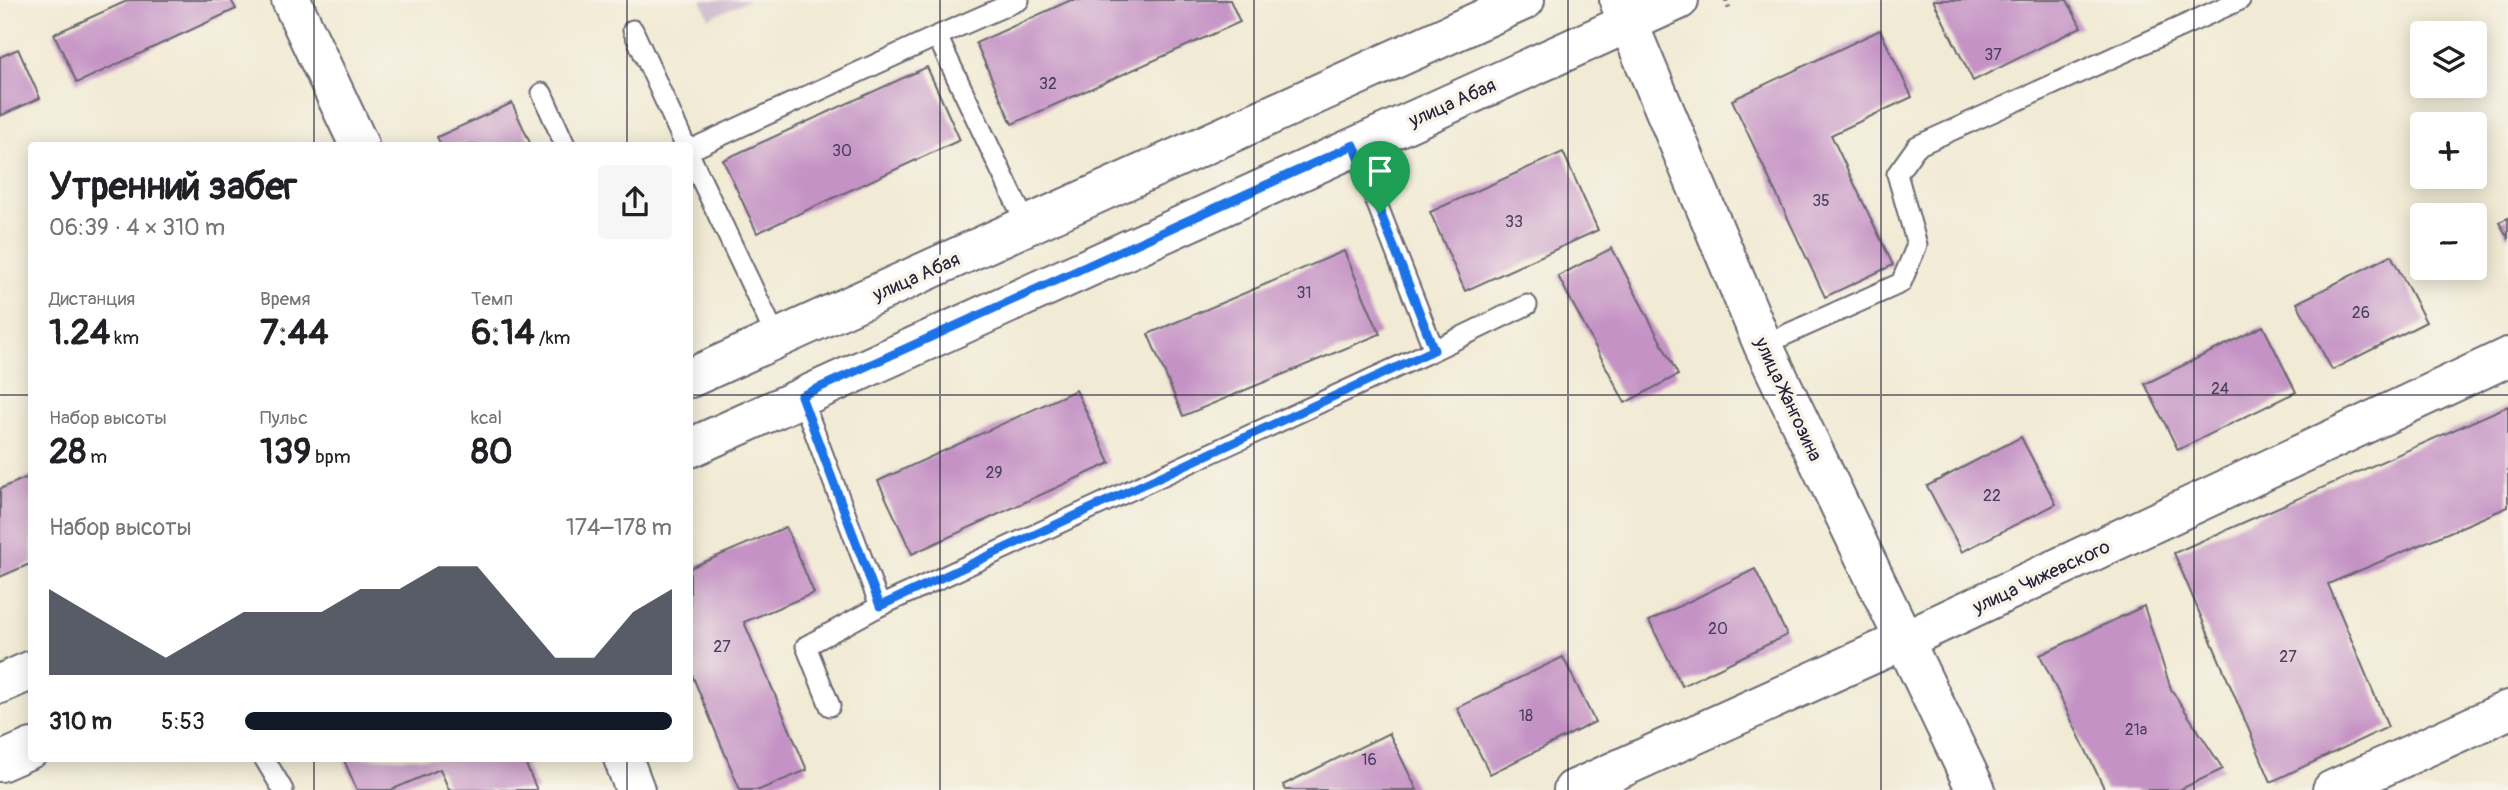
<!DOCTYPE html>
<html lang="ru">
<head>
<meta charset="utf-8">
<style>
	body { margin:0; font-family:Pangolin,sans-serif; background:#f6f6f6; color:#202124; height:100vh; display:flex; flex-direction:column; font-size:26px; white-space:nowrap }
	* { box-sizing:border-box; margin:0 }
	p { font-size:23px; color:#757577 }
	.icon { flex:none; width:38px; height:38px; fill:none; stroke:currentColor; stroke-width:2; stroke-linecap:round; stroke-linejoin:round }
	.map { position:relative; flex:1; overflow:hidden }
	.sheet { position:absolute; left:28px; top:142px; width:665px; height:620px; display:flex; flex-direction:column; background:#fff; border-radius:7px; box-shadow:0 4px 18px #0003 }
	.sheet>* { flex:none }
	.fabs { position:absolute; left:2410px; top:21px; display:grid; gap:14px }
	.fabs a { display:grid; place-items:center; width:77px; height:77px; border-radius:7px; background:#fff; box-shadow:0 4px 18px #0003; font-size:35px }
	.pin { position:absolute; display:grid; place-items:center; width:60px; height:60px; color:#fff; margin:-72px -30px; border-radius:50% 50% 50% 0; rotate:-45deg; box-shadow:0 0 7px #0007 }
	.pin .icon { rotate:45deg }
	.round { display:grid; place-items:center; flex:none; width:74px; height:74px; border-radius:7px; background:#f6f6f6 }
	.head { display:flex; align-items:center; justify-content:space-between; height:119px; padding:0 21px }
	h1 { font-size:38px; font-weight:800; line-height:52px }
	.stats { display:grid; grid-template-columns:repeat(3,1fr); gap:10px; height:119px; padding:7px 21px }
	.stats div { display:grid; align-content:center }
	.stats b { font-size:35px; font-weight:800 }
	.stats small { font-size:19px; font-weight:400 }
	.stats p { font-size:19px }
	.chart { height:196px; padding:14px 21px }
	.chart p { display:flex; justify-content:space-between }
	.chart svg { width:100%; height:126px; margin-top:7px; fill:#111827; opacity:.7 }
	ul { padding:0 21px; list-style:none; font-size:23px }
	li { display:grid; grid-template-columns:112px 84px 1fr; align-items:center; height:52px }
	li i { height:18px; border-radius:9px; background:#111827 }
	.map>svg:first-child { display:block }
</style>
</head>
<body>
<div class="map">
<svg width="2508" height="790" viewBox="0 0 2508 790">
	<rect width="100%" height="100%" fill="#f7f3e8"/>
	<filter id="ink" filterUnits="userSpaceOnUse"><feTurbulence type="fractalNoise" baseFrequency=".0143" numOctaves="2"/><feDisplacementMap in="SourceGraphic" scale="14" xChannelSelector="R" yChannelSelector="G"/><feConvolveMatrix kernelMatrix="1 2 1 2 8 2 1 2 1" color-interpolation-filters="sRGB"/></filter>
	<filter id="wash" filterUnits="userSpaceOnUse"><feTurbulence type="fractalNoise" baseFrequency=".00686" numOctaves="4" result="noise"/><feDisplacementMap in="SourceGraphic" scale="28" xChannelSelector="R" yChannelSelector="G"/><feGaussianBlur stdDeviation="1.57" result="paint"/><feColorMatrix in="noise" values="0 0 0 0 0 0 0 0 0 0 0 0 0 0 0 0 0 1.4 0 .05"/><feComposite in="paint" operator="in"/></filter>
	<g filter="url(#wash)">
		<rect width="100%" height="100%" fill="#f1ead4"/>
		<path fill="#cfbdd0" d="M701 0H749L709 18Z"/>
		<g id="blocks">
			<path fill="#c492c5" d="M129 0H231L236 9 77 83 54 34Z
				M1071 0H1230L1240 22 1012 124 976 43Z
				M1933 0H2067L2081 27 1973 81Z
				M1880 30 1912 97 1831 135 1893 265 1825 297 1732 100Z
				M18 49 40 98 0 116V57Z
				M927 67 960 140 757 233 723 160Z
				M512 103 531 145H441L437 137Z
				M1563 152 1598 230 1465 291 1430 212Z
				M2508 218V238L2499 222Z
				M1612 248 1678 375 1625 403 1558 276Z
				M1344 251 1380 334 1183 416 1148 334Z
				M2391 255 2426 322 2332 370 2297 303Z
				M2263 326 2296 392 2178 450 2145 384Z
				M1076 390 1110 463 912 554 878 481Z
				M2508 406V507L2328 584 2388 727 2271 782 2174 553Z
				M2021 437 2056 504 1962 552 1927 486Z
				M32 475V563L0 577V489Z
				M786 527 814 593 744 622 807 770 759 790H740L690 670V568Z
				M1755 569 1787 635 1682 686 1649 621Z
				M2144 606 2171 689 2223 769 2179 790H2105L2040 655Z
				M1563 657 1595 722 1490 774 1457 708Z
				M1389 733 1417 790H1286L1283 785Z
				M343 758H523L537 790H449L440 769 391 790H357Z"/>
		</g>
	</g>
	<g filter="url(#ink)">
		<use href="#blocks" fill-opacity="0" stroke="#6a6871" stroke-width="2"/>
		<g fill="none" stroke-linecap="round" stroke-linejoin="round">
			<defs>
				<path id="lane" d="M633 30 685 145
					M937 36 1019 0
					M542 93 565 145
					M690 150 937 36 1027 226
					M690 156 777 339
					M1763 345 1901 283 1917 245 1897 174 1917 146 2240 0
					M1434 350 1527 305
					M801 396 880 606 1434 350 1354 145
					M830 706 806 646 880 606
					M264 758 283 790"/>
				<path id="street" d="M291 0 359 145
					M623 758 635 790
					M1573 790 1904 640 2508 357
					M2332 790 2508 710"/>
				<path id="secondary" d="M1619 1 1763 345 1976 790
					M690 378 1525 0
					M690 448 1679 0
					M0 684 32 670
					M0 762 32 748"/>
			</defs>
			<use href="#lane" stroke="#6a6871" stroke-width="23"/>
			<use href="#street" stroke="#6a6871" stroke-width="42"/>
			<use href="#secondary" stroke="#6a6871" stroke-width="42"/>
			<path stroke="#6a6871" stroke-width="4.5" stroke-dasharray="2 5" stroke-linecap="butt" d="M1726 0 1729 9"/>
			<use href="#lane" stroke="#fff" stroke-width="19"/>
			<use href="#street" stroke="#fff" stroke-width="38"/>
			<use href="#secondary" stroke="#fff" stroke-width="38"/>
		</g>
	</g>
	<g fill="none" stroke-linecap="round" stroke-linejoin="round" filter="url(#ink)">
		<defs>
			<path id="route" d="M1354 145 1434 350 880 606 801 396Z"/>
		</defs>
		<use href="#route" stroke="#fff" stroke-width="14"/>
		<use href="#route" stroke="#1a73e8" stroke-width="9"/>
	</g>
	<path fill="none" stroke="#22223b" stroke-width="2" stroke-opacity="0.55" d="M314 0V145M627 0V145M940 0V790M1254 0V790M1568 0V790M1881 0V790M2194 0V790M0 395H32M690 395H2508M314 758V790M627 758V790"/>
	<g text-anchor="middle" stroke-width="7" stroke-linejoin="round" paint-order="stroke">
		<g font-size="16" fill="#4a3e5e">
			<text x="1993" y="60">37</text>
			<text x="1048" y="89">32</text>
			<text x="842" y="156">30</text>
			<text x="1821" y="206">35</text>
			<text x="1514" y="227">33</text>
			<text x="1304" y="298">31</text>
			<text x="2361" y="318">26</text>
			<text x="2220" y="394">24</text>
			<text x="994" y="478">29</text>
			<text x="1992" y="501">22</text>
			<text x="1718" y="634">20</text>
			<text x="722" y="652">27</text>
			<text x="2288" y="662">27</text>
			<text x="1526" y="721">18</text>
			<text x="2136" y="735">21а</text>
			<text x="1369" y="765">16</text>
		</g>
		<g font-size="19" fill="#22223b" stroke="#f7f3e8">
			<text transform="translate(1452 102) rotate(-24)" y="7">улица Абая</text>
			<text transform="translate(916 276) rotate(-24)" y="7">улица Абая</text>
			<text transform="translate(1789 399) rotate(65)" y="7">улица Жангозина</text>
			<text transform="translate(2041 576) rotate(-25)" y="7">улица Чижевского</text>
		</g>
	</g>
</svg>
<div class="fabs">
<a><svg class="icon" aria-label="layers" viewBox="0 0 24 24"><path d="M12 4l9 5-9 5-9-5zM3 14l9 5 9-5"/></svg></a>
<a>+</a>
<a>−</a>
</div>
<div class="pin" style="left:1380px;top:213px;background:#1e9e55"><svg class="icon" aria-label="arrive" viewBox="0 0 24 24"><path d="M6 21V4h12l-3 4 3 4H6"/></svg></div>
<section class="sheet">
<div class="head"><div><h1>Утренний забег</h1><p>06:39 · 4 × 310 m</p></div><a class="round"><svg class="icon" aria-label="share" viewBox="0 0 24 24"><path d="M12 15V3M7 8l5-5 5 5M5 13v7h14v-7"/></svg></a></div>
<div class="stats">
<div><p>Дистанция</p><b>1.24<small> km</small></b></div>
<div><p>Время</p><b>7:44</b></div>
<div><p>Темп</p><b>6:14<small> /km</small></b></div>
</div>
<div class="stats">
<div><p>Набор высоты</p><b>28<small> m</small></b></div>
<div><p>Пульс</p><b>139<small> bpm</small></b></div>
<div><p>kcal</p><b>80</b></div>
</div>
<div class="chart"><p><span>Набор высоты</span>174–178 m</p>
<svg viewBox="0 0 160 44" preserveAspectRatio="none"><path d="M0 44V14L10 22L20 30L30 38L40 30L50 22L60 22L70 22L80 14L90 14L100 6L110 6L120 22L130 38L140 38L150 22L160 14V44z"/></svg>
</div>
<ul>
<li><b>310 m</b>5:53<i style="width:100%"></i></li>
</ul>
</section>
</div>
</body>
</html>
